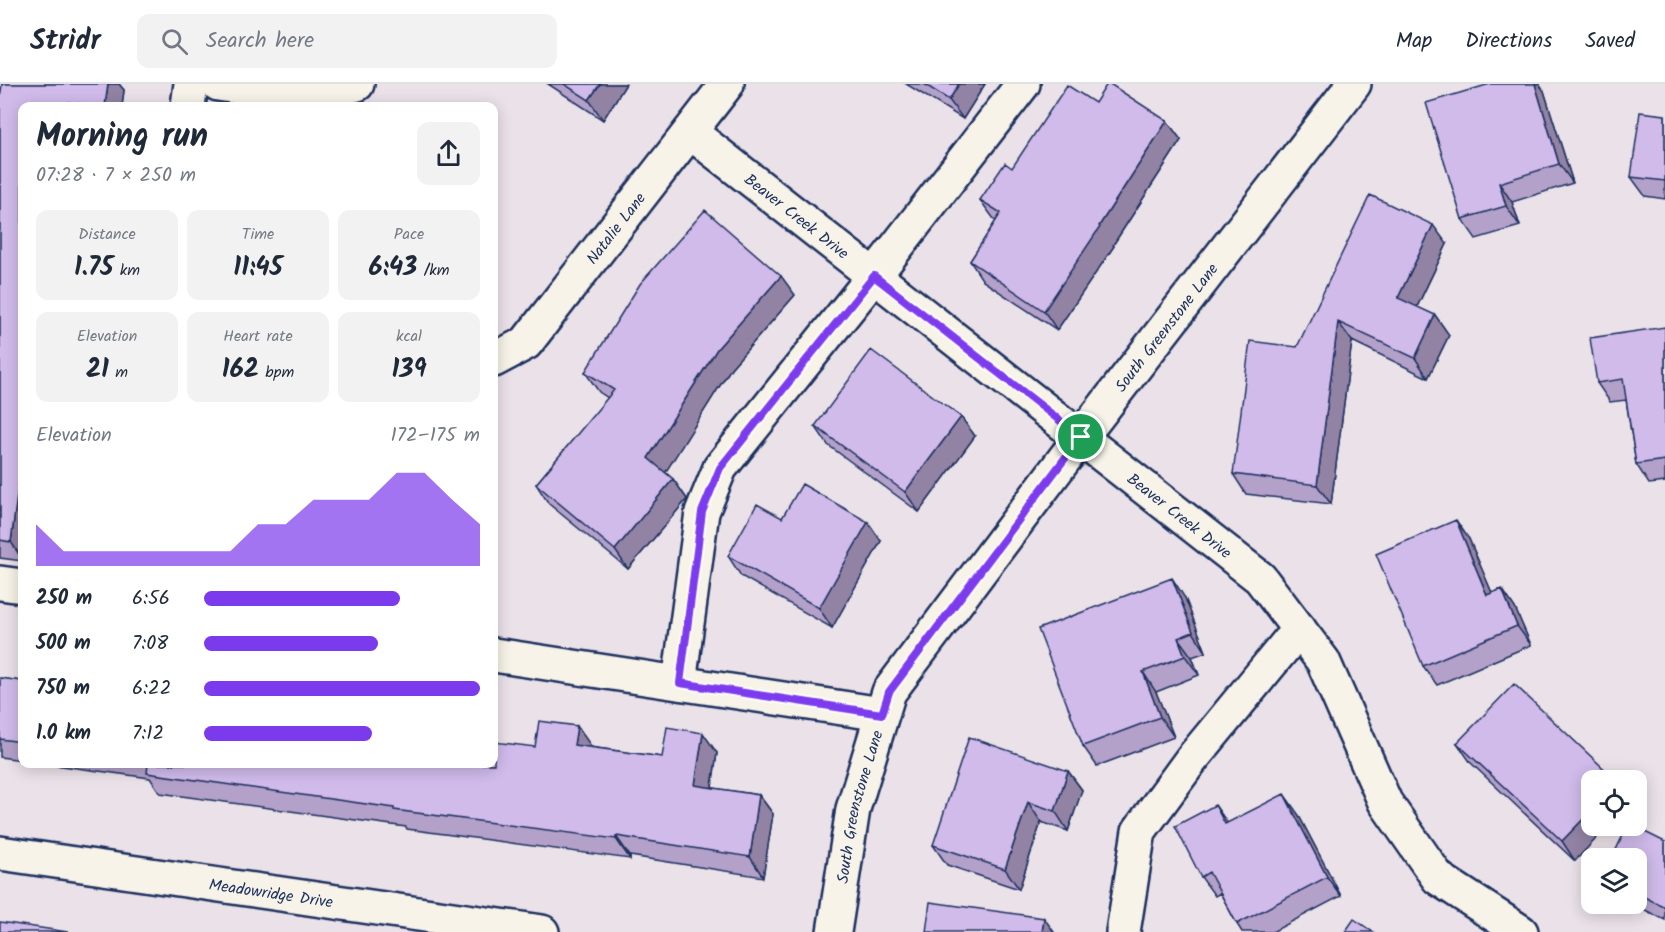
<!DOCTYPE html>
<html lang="en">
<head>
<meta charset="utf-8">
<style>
	body { margin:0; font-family:Kalam,sans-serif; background:#f2f2f3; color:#1f2937; height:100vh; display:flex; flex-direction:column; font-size:22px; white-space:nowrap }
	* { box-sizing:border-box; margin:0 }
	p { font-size:20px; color:#747a83 }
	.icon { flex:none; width:33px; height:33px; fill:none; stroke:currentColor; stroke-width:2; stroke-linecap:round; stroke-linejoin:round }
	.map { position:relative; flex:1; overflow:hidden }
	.sheet { position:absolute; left:18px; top:18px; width:480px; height:666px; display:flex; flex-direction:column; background:#fff; border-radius:12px; box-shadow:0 3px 15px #0003 }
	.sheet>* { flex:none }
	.fabs { position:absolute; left:1581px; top:686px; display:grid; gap:12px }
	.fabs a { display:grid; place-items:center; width:66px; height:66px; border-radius:12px; background:#fff; box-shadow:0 3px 15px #0003; font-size:30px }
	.pin { position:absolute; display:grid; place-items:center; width:51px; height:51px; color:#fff; margin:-26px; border:3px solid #fff; border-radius:50%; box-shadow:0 2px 6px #0007 }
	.round { display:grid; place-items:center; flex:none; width:63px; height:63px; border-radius:12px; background:#f2f2f3 }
	.overview { display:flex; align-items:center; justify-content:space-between; height:102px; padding:0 18px }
	h1 { font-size:33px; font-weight:700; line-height:45px }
	.stats { display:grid; grid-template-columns:repeat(3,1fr); gap:9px; height:102px; padding:6px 18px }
	.stats div { display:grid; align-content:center; border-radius:12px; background:#f2f2f3; text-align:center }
	.stats b { font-size:26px; font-weight:700 }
	.stats small { font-size:16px; font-weight:400 }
	.stats p { font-size:16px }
	.chart { height:168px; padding:12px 18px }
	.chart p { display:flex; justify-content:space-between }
	.chart svg { width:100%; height:108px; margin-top:6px; fill:#7c3aed; opacity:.7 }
	ul { padding:0 18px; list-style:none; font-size:20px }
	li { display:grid; grid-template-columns:96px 72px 1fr; align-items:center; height:45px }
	li i { height:15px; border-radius:8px; background:#7c3aed }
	header { display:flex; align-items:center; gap:36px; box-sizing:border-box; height:84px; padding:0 30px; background:#fff; border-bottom:2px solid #e0e1e3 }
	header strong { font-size:28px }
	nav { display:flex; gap:33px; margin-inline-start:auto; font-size:21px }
	.search { width:420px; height:54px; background:#f2f2f3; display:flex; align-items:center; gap:15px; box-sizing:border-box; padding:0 21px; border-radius:12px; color:#747a83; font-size:22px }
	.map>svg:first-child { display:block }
</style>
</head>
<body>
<header>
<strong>Stridr</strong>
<div class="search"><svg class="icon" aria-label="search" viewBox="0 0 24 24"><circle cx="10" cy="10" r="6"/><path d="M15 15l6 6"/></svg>Search here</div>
<nav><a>Map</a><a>Directions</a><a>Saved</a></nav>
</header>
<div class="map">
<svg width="1665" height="848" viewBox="0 0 1665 848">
	<rect width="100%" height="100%" fill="#ebe2e9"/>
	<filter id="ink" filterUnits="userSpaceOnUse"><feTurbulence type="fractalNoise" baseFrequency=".0167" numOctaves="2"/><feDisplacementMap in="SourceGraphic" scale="12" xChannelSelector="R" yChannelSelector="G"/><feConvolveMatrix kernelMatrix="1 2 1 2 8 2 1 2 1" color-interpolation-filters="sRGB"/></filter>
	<g filter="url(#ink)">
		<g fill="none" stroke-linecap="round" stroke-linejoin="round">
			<defs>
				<g id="minor">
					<path d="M218 0 283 10 328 8 357 0"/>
					<path d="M188 22 191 0"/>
					<path id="s1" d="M690 48 1260 494 1323 577 1385 718 1438 794 1521 848"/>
					<path id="s2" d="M494 276 526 259 727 0"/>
					<path d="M0 499 22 502"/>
					<path d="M494 571 882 630"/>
					<path d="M679 599 702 428 720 384 874 192 1023 0"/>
					<path id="s3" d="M0 769 542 848"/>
					<path id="s4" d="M834 848 853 725 889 608 1081 353 1354 0"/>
					<path d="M1123 848 1139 747 1191 676 1299 545"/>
				</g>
			</defs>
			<use href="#minor" stroke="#1b2f5e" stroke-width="38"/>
			<use href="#minor" stroke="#f7f3e8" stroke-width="33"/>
		</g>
		<path fill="#b3a1ca" stroke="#1b2f5e" stroke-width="1.5" d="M2 0H119L124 6 122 22H22V477L0 474V15Z
			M548 0H626L603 36Z
			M906 0H985L963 35Z
			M1544 7 1573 99 1512 118 1520 142 1476 155 1462 135Z
			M1095 19 1167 37 1181 56 1113 161 1114 162 1057 246 983 197 970 177 996 137 994 135 980 116Z
			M1665 31V115L1645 112 1631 93Z
			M1447 160 1417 223 1435 231 1449 251 1428 294 1352 257 1331 420 1246 410 1233 390 1297 263Z
			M795 211 731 284 665 388 673 395 687 415 628 485 549 420 536 400 608 314 599 308 585 288Z
			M1665 243V398L1649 400 1636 380 1626 316 1610 318 1597 299Z
			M961 333 975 352 919 428 828 361 815 342Z
			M1469 455 1492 509 1502 505 1515 524 1531 561 1437 601 1423 582Z
			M881 457 832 544 741 492 728 472Z
			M1185 514 1206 568 1192 573 1199 591 1156 608 1174 653 1097 682 1083 662Z
			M22 584V676L0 673V594L21 597Z
			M1457 659 1616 696 1575 777 1471 679Z
			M591 662 590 663 662 673 717 669 712 704 759 711 773 730 763 793 630 772V775L407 745 406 743 160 709 150 694 47 680H494L535 663Z
			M1068 687 1082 706 1068 747 1041 738 1019 805 947 781 933 761Z
			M1298 730 1341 812 1272 848H1242L1237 840 1220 809 1215 812 1201 793 1228 739Z
			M1665 758V836L1631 819H1636V774Z"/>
		<path fill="#9283a4" stroke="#1b2f5e" stroke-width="1.5" d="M108 0H119L124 6 122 22H105Z
			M600 0H626L603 36 589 16Z
			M959 0H985L963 35 949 16Z
			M1535 0H1539L1544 7 1573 99 1559 80Z
			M1167 37 1181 56 1113 161 1114 162 1057 246 1044 227Z
			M1499 99 1512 118 1520 142 1506 122Z
			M1433 141 1447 160 1412 233 1398 214Z
			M781 192 795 211 731 284 662 394 648 374 717 265Z
			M1435 231 1449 251 1428 294 1415 274Z
			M1338 238 1352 257 1331 420 1317 401Z
			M961 333 975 352 919 428 905 408Z
			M22 373V475L11 458Z
			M673 395 687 415 628 485 615 466Z
			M1456 436 1469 455 1501 530 1487 511Z
			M868 438 881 457 832 544 819 524Z
			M1172 494 1185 514 1206 568 1193 548Z
			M1502 505 1515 524 1531 561 1517 542Z
			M1178 554 1192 573 1199 591 1185 572Z
			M1143 588 1156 608 1174 653 1160 633Z
			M577 642 591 662 588 680 574 661Z
			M703 649 717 669 709 721 695 701Z
			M1068 687 1082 706 1068 747 1055 727Z
			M1284 710 1298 730 1341 812 1327 793Z
			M759 711 773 730 763 793 750 773Z
			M1028 718 1041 738 1019 805 1005 785Z
			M1215 721 1229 741 1225 740Z
			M1592 726V741H1609L1575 777 1562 757Z
			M616 752 630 772V775L616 755Z
			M1044 834 1054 848H1042Z"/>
		<path fill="#d0bbeb" stroke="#1b2f5e" stroke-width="1.5" d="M2 0H108L105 22H98L68 18V22H22V373L11 458 0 456V15Z
			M564 0H600L589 16Z
			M924 0H959L949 16Z
			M1107 0H1110L1167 37 1099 142 1100 143 1044 227 970 177 1001 129 980 116 1005 79 1012 84 1067 1 1095 19Z
			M1490 0H1535L1559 80 1499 99 1506 122 1462 135 1426 19Z
			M1640 28 1665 31V97L1631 93Z
			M1370 111 1433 141 1398 214 1435 231 1415 274 1338 238 1317 401 1233 390 1250 257 1297 263Z
			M705 126 781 192 717 265 648 374 673 395 615 466 536 400 614 306 585 288 640 200Z
			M1665 243V376L1636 380 1623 295 1597 299 1590 254Z
			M871 266 961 333 905 408 815 342Z
			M802 400 868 438 819 524 728 472 757 420 782 434Z
			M1456 436 1487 511 1502 505 1517 542 1423 582 1376 470Z
			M1172 494 1193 548 1178 554 1185 572 1143 588 1160 633 1083 662 1038 545Z
			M22 584V658L0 655V594L21 597Z
			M1514 600 1616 696H1592V726L1562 757 1457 659Z
			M539 637 577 642 574 661 662 673 667 643 703 649 695 701 759 711 750 773 616 752V755L394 726V724L147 689 148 680H494V658L535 663Z
			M969 653 1068 687 1055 727 1028 718 1005 785 933 761Z
			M1284 710 1327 793 1237 840 1209 788 1201 793 1175 742 1215 721 1225 740Z
			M1628 741H1631L1665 758V823L1636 809V774H1612Z
			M930 818 1044 834 1042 848H926Z
			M1354 835 1373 848H1345Z
			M0 838 68 848H0Z"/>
	</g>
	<g fill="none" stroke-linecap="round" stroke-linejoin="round" filter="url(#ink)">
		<defs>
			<path id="route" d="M874 192 1081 353 889 608 882 630 680 599 702 428 720 384Z"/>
		</defs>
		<use href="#route" stroke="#fff" stroke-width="12"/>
		<use href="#route" stroke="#7c3aed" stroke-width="8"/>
	</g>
	<g text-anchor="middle" stroke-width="4.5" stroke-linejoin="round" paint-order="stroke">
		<g font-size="16" fill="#1b2f5e" stroke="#f7f3e8">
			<text dy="6" stroke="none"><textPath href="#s1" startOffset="136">Beaver Creek Drive</textPath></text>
			<text dy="6" stroke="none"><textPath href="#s2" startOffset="182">Natalie Lane</textPath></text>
			<text dy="6" stroke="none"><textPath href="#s4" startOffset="705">South Greenstone Lane</textPath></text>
			<text dy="6" stroke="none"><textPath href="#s1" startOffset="622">Beaver Creek Drive</textPath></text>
			<text dy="6" stroke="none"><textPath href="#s4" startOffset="128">South Greenstone Lane</textPath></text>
			<text dy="6" stroke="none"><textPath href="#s3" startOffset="274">Meadowridge Drive</textPath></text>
		</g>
	</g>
</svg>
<div class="fabs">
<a><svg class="icon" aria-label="locate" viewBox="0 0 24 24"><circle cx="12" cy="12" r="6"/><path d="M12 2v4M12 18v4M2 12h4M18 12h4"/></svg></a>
<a><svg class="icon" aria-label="layers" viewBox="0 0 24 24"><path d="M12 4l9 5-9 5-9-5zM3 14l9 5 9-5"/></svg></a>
</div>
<div class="pin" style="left:1081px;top:353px;background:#1e9e55"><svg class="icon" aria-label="arrive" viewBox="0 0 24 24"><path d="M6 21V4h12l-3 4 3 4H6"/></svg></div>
<section class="sheet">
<div class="overview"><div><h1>Morning run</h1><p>07:28 · 7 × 250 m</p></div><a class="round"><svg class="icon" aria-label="share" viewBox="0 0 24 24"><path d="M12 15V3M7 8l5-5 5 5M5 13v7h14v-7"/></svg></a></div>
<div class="stats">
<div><p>Distance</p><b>1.75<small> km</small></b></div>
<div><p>Time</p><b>11:45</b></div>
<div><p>Pace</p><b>6:43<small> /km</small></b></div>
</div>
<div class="stats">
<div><p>Elevation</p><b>21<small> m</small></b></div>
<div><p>Heart rate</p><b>162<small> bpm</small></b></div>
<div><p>kcal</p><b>139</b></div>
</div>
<div class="chart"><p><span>Elevation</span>172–175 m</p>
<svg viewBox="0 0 160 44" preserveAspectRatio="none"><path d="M0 44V27L10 38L20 38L30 38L40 38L50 38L60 38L70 38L80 27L90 27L100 17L110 17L120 17L130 6L140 6L150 17L160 27V44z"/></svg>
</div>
<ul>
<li><b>250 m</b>6:56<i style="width:71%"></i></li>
<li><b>500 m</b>7:08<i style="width:63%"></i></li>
<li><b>750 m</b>6:22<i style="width:100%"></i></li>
<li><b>1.0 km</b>7:12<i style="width:61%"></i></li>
</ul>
</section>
</div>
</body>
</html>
